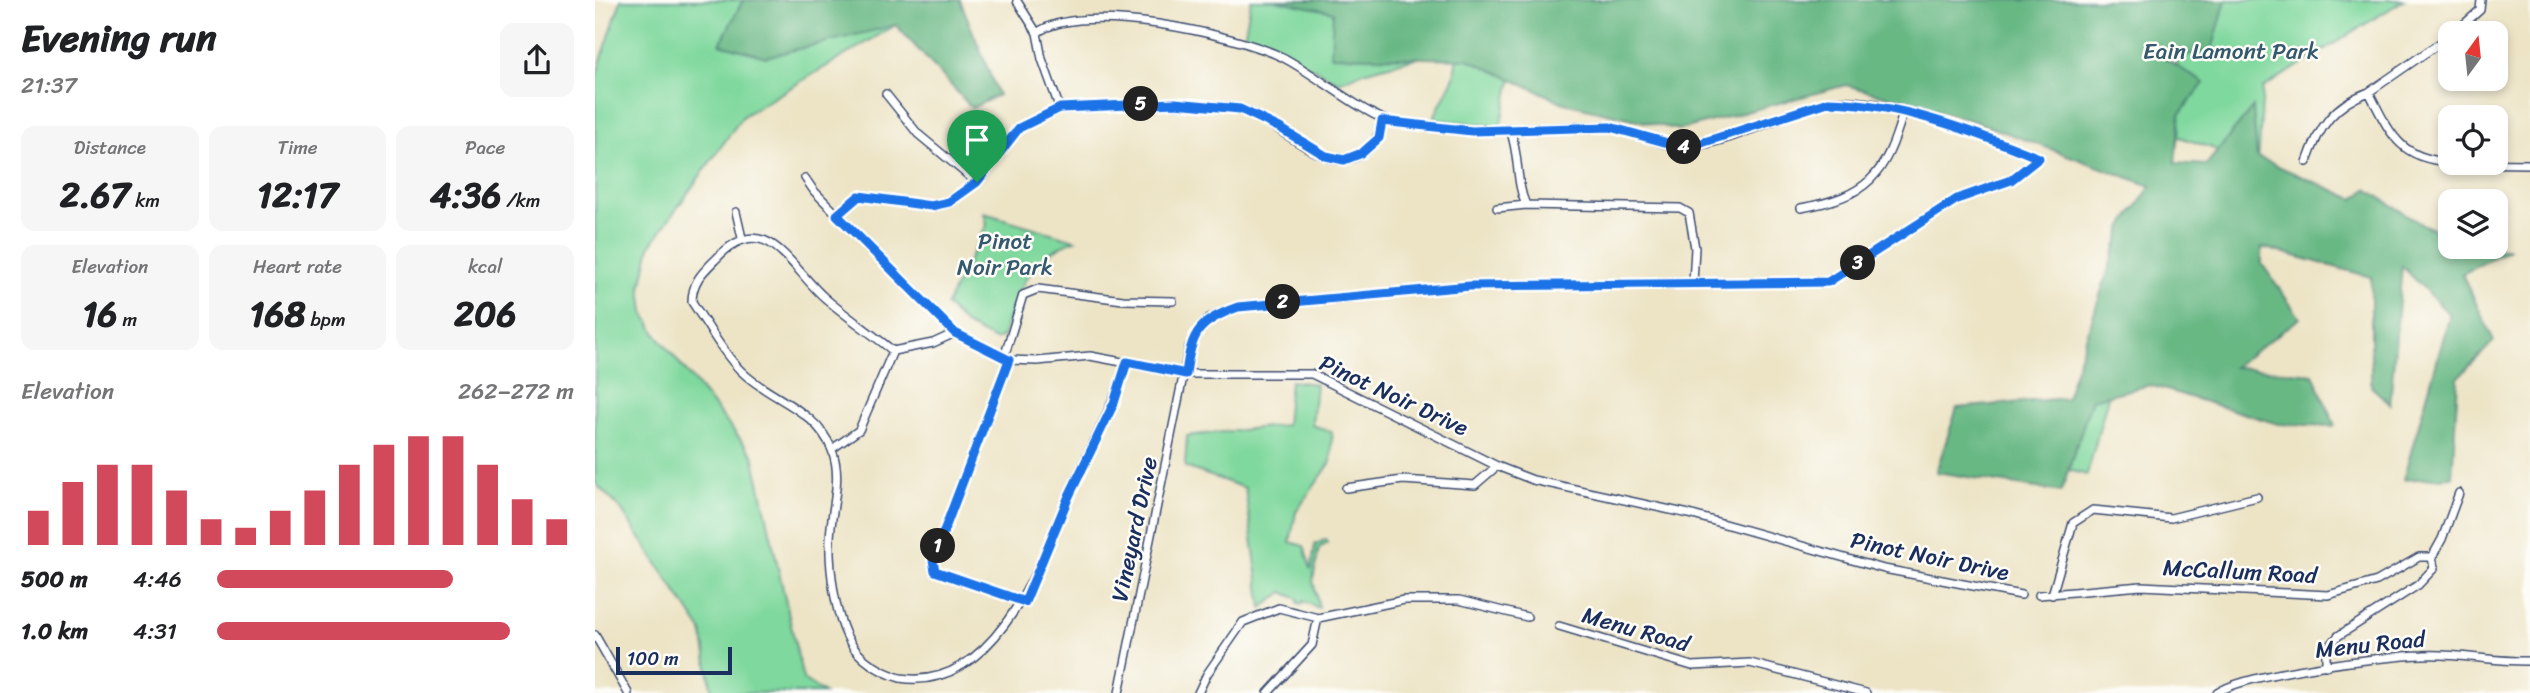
<!DOCTYPE html>
<html lang="en">
<head>
<meta charset="utf-8">
<style>
	body { margin:0; font-family:Sriracha,sans-serif; background:#f6f6f6; color:#202124; height:100vh; display:flex; flex-direction:column; font-size:26px; white-space:nowrap }
	* { box-sizing:border-box; margin:0 }
	p { font-size:23px; color:#757577 }
	.icon { flex:none; width:38px; height:38px; fill:none; stroke:currentColor; stroke-width:2; stroke-linecap:round; stroke-linejoin:round }
	.map { position:relative; flex:1; overflow:hidden }
	.details { display:flex; flex-direction:column; background:#fff; width:595px }
	.details>* { flex:none }
	.needle { width:46px; rotate:15deg }
	.controls { position:absolute; left:1843px; top:21px; display:grid; gap:14px }
	.controls a { display:grid; place-items:center; width:70px; height:70px; border-radius:14px; background:#fff; box-shadow:0 4px 10px #0003; font-size:35px }
	.scale { position:absolute; left:21px; bottom:18px; width:116px; box-sizing:border-box; padding-left:7px; border:4px solid #1b2f5e; border-top:0; font-size:19px; line-height:24px; white-space:nowrap; color:#1b2f5e; -webkit-text-stroke:5px #fdfcf7; paint-order:stroke }
	.pin { position:absolute; display:grid; place-items:center; width:60px; height:60px; color:#fff; margin:-72px -30px; border-radius:50% 50% 50% 0; rotate:-45deg; box-shadow:0 0 7px #0007 }
	.pin .icon { rotate:45deg }
	.km { position:absolute; width:35px; height:35px; margin:-18px; border-radius:50%; background:#222; color:#fff; font-size:19px; line-height:35px; text-align:center }
	.round { display:grid; place-items:center; flex:none; width:74px; height:74px; border-radius:14px; background:#f6f6f6 }
	.summary { display:flex; align-items:center; justify-content:space-between; height:119px; padding:0 21px }
	h1 { font-size:38px; font-weight:700; line-height:52px }
	.figures { display:grid; grid-template-columns:repeat(3,1fr); gap:10px; height:119px; padding:7px 21px }
	.figures div { display:grid; align-content:center; border-radius:14px; background:#f6f6f6; text-align:center }
	.figures b { font-size:35px; font-weight:700 }
	.figures small { font-size:19px; font-weight:400 }
	.figures p { font-size:19px }
	.chart { height:196px; padding:14px 21px }
	.chart p { display:flex; justify-content:space-between }
	.chart svg { width:100%; height:126px; margin-top:7px; stroke:#d1495b; stroke-width:6 }
	ul { padding:0 21px; list-style:none; font-size:23px }
	li { display:grid; grid-template-columns:112px 84px 1fr; align-items:center; height:52px }
	li i { height:18px; border-radius:9px; background:#d1495b }
	main { display:flex; flex:1; min-height:0 }
	.map>svg:first-child { display:block }
</style>
</head>
<body>
<main>
<section class="details">
<div class="summary"><div><h1>Evening run</h1><p>21:37</p></div><a class="round"><svg class="icon" aria-label="share" viewBox="0 0 24 24"><path d="M12 15V3M7 8l5-5 5 5M5 13v7h14v-7"/></svg></a></div>
<div class="figures">
<div><p>Distance</p><b>2.67<small> km</small></b></div>
<div><p>Time</p><b>12:17</b></div>
<div><p>Pace</p><b>4:36<small> /km</small></b></div>
</div>
<div class="figures">
<div><p>Elevation</p><b>16<small> m</small></b></div>
<div><p>Heart rate</p><b>168<small> bpm</small></b></div>
<div><p>kcal</p><b>206</b></div>
</div>
<div class="chart"><p><span>Elevation</span>262–272 m</p>
<svg viewBox="0 0 160 44" preserveAspectRatio="none"><path d="M5 44V32M15 44V22M25 44V16M35 44V16M45 44V25M55 44V35M65 44V38M75 44V32M85 44V25M95 44V16M105 44V9M115 44V6M125 44V6M135 44V16M145 44V28M155 44V35"/></svg>
</div>
<ul>
<li><b>500 m</b>4:46<i style="width:66%"></i></li>
<li><b>1.0 km</b>4:31<i style="width:82%"></i></li>
</ul>
</section>
<div class="map">
<svg width="1935" height="693" viewBox="0 0 1935 693">
	<rect width="100%" height="100%" fill="#fdfcf7"/>
	<filter id="ink" filterUnits="userSpaceOnUse"><feTurbulence type="fractalNoise" baseFrequency=".0143" numOctaves="2"/><feDisplacementMap in="SourceGraphic" scale="14" xChannelSelector="R" yChannelSelector="G"/><feConvolveMatrix kernelMatrix="1 2 1 2 8 2 1 2 1" color-interpolation-filters="sRGB"/></filter>
	<filter id="wash" filterUnits="userSpaceOnUse"><feTurbulence type="fractalNoise" baseFrequency=".00686" numOctaves="4" result="noise"/><feDisplacementMap in="SourceGraphic" scale="28" xChannelSelector="R" yChannelSelector="G"/><feGaussianBlur stdDeviation="1.57" result="paint"/><feColorMatrix in="noise" values="0 0 0 0 0 0 0 0 0 0 0 0 0 0 0 0 0 1.4 0 .05"/><feComposite in="paint" operator="in"/></filter>
	<g filter="url(#wash)">
		<rect width="100%" height="100%" fill="#ede4c6"/>
		<path fill="#7fd89d" stroke="#4d847e" stroke-width="2" d="M26 0H365L403 95 377 108 301 25 148 116 55 246 46 287 49 312 61 334 158 455 208 679 229 693H117L107 631 25 508 0 483V79Z
			M656 0H957L921 61 905 127 838 119 859 77 863 47 768 72 744 82 695 56 649 38Z
			M1599 0H1809L1668 88 1663 164 1564 130Z
			M389 213 480 240C434 257 420 293 408 337L400 340 372 326 351 305 392 225Z
			M1503 360 1521 367 1492 475 1474 470Z
			M695 381 721 384 717 425 737 432 736 462 701 512 695 542 709 546 716 570 720 545 731 539 733 543 724 548 718 580 724 608 708 601 707 604 703 603V599L688 592 667 608 650 488 590 467 592 436 691 425Z"/>
		<path fill="#67b884" stroke="#417471" stroke-width="2" d="M148 0H365L403 95 377 108 301 25 171 57 125 44Z
			M680 0H1631L1617 50 1571 59 1609 83 1585 114 1580 163 1611 165 1658 107 1662 157 1759 199 1772 189 1823 222 1855 237V247L1914 249 1867 274 1899 341 1863 378 1857 477 1808 480 1855 315 1807 266 1795 404 1776 386V277L1667 247V264L1705 318 1639 367 1718 374 1740 426 1683 424 1555 385 1497 399 1466 492 1341 472 1362 408 1471 398 1528 226 1556 186 1382 122 1251 85 1084 130 969 103 873 59 736 56 738 12Z"/>
	</g>
	<g filter="url(#ink)">
		<g fill="none" stroke-linecap="round" stroke-linejoin="round">
			<defs>
				<path id="street" d="M422 1 442 33
					M1859 33 1885 10 1886 0
					M1855 36 1774 92C1795 133 1804 159 1855 162
					M291 94 323 134 381 182
					M465 109C514 106 564 101 614 106 624 107 636 106 646 109 675 118 723 164 750 160 772 157 784 140 787 121
					M915 130C925 155 920 181 931 205
					M1712 162C1724 127 1738 105 1774 92
					M1859 163 1935 164
					M210 178 219 191 360 333 414 360 442 361 495 356 591 374H717L902 466 938 480 1094 514 1289 569 1426 595
					M902 208 931 205 1085 208 1094 213 1100 248 1098 283
					M1206 208C1273 196 1290 176 1308 113
					M141 212 147 238
					M242 215 264 196 336 206 354 203 381 182 424 128 465 109 447 59 442 33C486 0 639 34 687 57 718 72 774 119 801 123 840 128 879 132 917 130 949 129 981 125 1013 127 1037 128 1071 150 1094 147 1141 141 1185 115 1230 103 1276 90 1398 139 1444 158L1416 180 1362 199 1232 282 875 286 643 307 614 318 594 347 524 693
					M360 333 338 343 298 351C276 333 252 317 230 298 196 269 171 206 122 258 108 272 97 281 97 302 112 324 127 352 146 371 175 400 221 408 237 450 248 479 236 509 235 539 234 568 240 617 255 642 265 660 286 672 305 678 400 693 447 561 473 498 492 452 517 410 532 362
					M409 358 428 295 443 289 528 300 578 301
					M414 360 338 560 339 571 430 602
					M237 449 264 430 298 351
					M751 488 808 480 880 485 902 466
					M1444 595 1546 586 1733 595 1782 581 1824 557H1837
					M1457 595 1478 523 1498 510 1576 518 1662 497
					M964 626 1097 666 1155 663 1271 693
					M0 635 33 693
					M1731 666V651L1743 636 1823 585 1839 568 1837 557 1847 539 1864 493
					M603 693 612 674 648 622 684 608 723 618 809 600H864L932 617
					M673 693 717 645 723 618
					M1622 693C1650 673 1789 656 1828 655 1863 653 1899 662 1935 661"/>
			</defs>
			<use href="#street" stroke="#3a4a6e" stroke-width="10"/>
			<use href="#street" stroke="#fff" stroke-width="7"/>
		</g>
	</g>
	<g fill="none" stroke-linecap="round" stroke-linejoin="round" filter="url(#ink)">
		<defs>
			<path id="route" d="M1233 102C1305 103 1377 131 1444 158L1416 180 1362 199 1233 282 875 286 643 307C604 321 596 332 591 374L532 362 519 403 474 496 430 602 340 571 338 560 414 360 360 333 242 215 264 196 336 206 354 202 382 182 424 128 465 108 580 103 645 109 685 128 731 156 749 160 767 153 784 138 787 121 877 131 1015 127 1091 148Z"/>
		</defs>
		<use href="#route" stroke="#fff" stroke-width="14"/>
		<use href="#route" stroke="#1a73e8" stroke-width="9"/>
	</g>
	<g text-anchor="middle" stroke-width="5" stroke-linejoin="round" paint-order="stroke">
		<g font-size="23" fill="#34596e" stroke="#fdfcf7">
			<text x="1636" y="59">Eain Lamont Park</text>
			<text x="410" y="249">Pinot<tspan x="410" dy="26">Noir Park</tspan></text>
		</g>
		<g font-size="23" fill="#1b2f5e" stroke="#fdfcf7">
			<text transform="translate(799 395) rotate(25)" y="8">Pinot Noir Drive</text>
			<text transform="translate(539 529) rotate(-78)" y="8">Vineyard Drive</text>
			<text transform="translate(1335 556) rotate(12)" y="8">Pinot Noir Drive</text>
			<text transform="translate(1645 571) rotate(3)" y="8">McCallum Road</text>
			<text transform="translate(1041 629) rotate(16)" y="8">Menu Road</text>
			<text transform="translate(1775 644) rotate(-6)" y="8">Menu Road</text>
		</g>
	</g>
</svg>
<div class="controls">
<a><svg class="needle" viewBox="-14 -14 28 28"><path d="M0-13l5 13h-10z" fill="#e53935"/><path d="M0 13l5-13h-10z" fill="#757577"/></svg></a>
<a><svg class="icon" aria-label="locate" viewBox="0 0 24 24"><circle cx="12" cy="12" r="6"/><path d="M12 2v4M12 18v4M2 12h4M18 12h4"/></svg></a>
<a><svg class="icon" aria-label="layers" viewBox="0 0 24 24"><path d="M12 4l9 5-9 5-9-5zM3 14l9 5 9-5"/></svg></a>
</div>
<div class="scale">100 m</div>
<div class="pin" style="left:382px;top:182px;background:#1e9e55"><svg class="icon" aria-label="arrive" viewBox="0 0 24 24"><path d="M6 21V4h12l-3 4 3 4H6"/></svg></div>
<b class="km" style="left:343px;top:546px">1</b>
<b class="km" style="left:688px;top:302px">2</b>
<b class="km" style="left:1263px;top:263px">3</b>
<b class="km" style="left:1089px;top:147px">4</b>
<b class="km" style="left:546px;top:104px">5</b>
</div>
</main>
</body>
</html>
